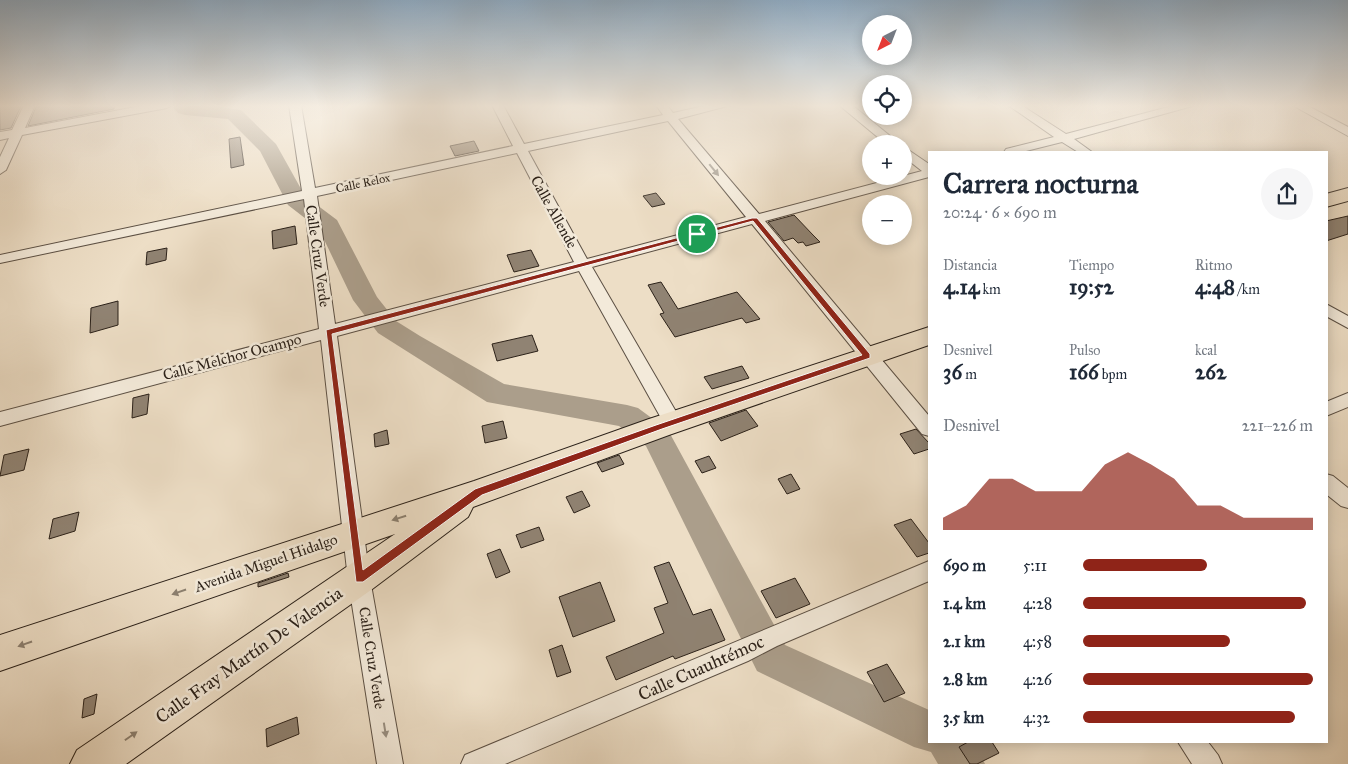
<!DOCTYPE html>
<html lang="es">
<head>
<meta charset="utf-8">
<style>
	body { margin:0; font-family:"IM FELL Great Primer",serif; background:#f6f6f7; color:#1f2937; height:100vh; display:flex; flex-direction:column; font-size:19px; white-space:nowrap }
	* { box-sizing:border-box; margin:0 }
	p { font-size:16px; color:#747a83 }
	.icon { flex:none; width:28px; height:28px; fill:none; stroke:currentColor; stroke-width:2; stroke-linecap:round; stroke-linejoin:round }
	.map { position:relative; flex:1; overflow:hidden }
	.sheet { position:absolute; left:928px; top:151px; width:400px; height:592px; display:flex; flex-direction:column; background:#fff; border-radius:0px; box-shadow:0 2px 12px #0003 }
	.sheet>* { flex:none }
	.needle { width:32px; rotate:222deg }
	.tools { position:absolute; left:862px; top:15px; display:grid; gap:10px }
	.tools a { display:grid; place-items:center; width:50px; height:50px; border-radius:50%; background:#fff; box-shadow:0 2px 12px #0003; font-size:25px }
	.pin { position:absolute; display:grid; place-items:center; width:42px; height:42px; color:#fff; margin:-21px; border:2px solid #fff; border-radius:50%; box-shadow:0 1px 5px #0007 }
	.round { display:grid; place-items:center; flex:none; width:52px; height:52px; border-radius:26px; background:#f6f6f7 }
	.head { display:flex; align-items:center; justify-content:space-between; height:85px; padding:0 15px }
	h1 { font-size:28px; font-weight:700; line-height:38px }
	.figures { display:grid; grid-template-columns:repeat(3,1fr); gap:8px; height:85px; padding:5px 15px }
	.figures div { display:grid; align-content:center }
	.figures b { font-size:21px; font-weight:700 }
	.figures small { font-size:14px; font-weight:400 }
	.figures p { font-size:14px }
	.chart { height:140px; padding:10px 15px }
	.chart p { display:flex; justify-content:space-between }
	.chart svg { width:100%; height:90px; margin-top:5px; fill:#8f2418; opacity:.7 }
	ul { padding:0 15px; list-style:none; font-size:16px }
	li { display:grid; grid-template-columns:80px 60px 1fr; align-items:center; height:38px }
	li i { height:12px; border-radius:6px; background:#8f2418 }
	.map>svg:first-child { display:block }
</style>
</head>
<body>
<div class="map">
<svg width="1348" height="764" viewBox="0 0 1348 764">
	<rect width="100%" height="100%" fill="#eddec6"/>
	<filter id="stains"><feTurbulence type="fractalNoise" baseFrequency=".004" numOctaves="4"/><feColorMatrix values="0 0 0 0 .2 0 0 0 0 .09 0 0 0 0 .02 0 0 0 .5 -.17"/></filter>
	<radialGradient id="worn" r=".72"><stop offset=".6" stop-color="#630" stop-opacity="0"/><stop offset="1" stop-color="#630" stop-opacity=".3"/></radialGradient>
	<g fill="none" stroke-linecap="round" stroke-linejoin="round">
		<path fill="#ab9e8b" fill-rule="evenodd" d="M171 105H205L241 110 276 144 305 196 337 220 377 297 396 321 420 336 504 384 627 405 638 408 668 430 785 645 929 710V742H974L985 764H938L931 752 914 747 757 671 646 446 619 426 487 402 378 333 353 300 319 229 288 205 260 151 228 119 185 115 178 113Z"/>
	</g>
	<path fill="#908373" stroke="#2b2119" d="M0 105 21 106 11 128 0 130Z
		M51 105H114V109L28 126 36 107Z
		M240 137 244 165 231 168 229 139Z
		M474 141 479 151 455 156 450 146Z
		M656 193 665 204 652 207 643 196Z
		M794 215 813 235 820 242 806 246 803 242 798 243 793 238 784 241 768 222Z
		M1348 216V234L1326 241V221Z
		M295 226 297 244 273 249 272 231Z
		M167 248 166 260 146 265 147 252Z
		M531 250 539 266 514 272 507 255Z
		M661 282 678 309 737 292 760 319 746 323 742 318 675 337 660 314 664 313 648 285Z
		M118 301V325L90 333 91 308Z
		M532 335 538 351 497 361 492 344Z
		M742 366 749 378 712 389 704 377Z
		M149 394 147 414 132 418 133 398Z
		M746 410 758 426 721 441 709 423Z
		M503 421 507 438 485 443 482 426Z
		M916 429 929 443V449L914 454 900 434Z
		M387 430 389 444 375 447 374 434Z
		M29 449 24 470 0 476 4 455Z
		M619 455 624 464 602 472 597 463Z
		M709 456 716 468 702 473 695 461Z
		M791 474 800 489 787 494 778 479Z
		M582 491 590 506 574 513 566 497Z
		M79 512 75 531 49 539 53 519Z
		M911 519 929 543V553L917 557 894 525Z
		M539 527 544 540 521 548 516 535Z
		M500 549 510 572 496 578 487 554Z
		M669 562 693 615 711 609 725 640 675 659 673 656 616 680 606 657 664 633 654 608 668 603 654 567Z
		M288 573 289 577 258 587V583Z
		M795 578 810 604 776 618 761 591Z
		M600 582 615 621 573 637 559 597Z
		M562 645 571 672 557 677 549 650Z
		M887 664 905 693 884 702 867 672Z
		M97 694 94 714 82 718 84 699Z
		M297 717 299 734 267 747 266 729Z
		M968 742H992L999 753 977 764H970L959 747Z"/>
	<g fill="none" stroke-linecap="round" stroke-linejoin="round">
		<defs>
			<path id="street" d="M24 105H35L25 128 146 105H172L167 108 22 135 6 170 0 174V157L9 138 0 140V132L12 130Z
				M289 105H301L315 188 513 146 492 105H503L524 144 663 115 656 105H667L673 113 708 105H731L678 119 759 214 922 171 904 157V147L929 164V177L765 221 929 416V436L922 434 752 224 592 267 682 422 680 427 673 429 666 427 579 271 337 336 370 579 403 764H377L348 579 321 340 0 426V412L319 329 304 199 0 263V255L302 191ZM668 121 746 217 587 259 528 151ZM517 153 574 262 335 324 317 196Z
				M839 105H852L900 144H886Z
				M1008 105H1021L1066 134 1176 105H1196L1074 139 1092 152H1078L1062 142 1022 152H1004L1006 149 1054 137Z
				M1292 105H1306L1348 127V136Z
				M1326 304 1348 316V328L1326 316Z
				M1348 393V407L1326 416V402Z
				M1326 474 1333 476 1348 488V508L1341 506 1326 494Z
				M929 561V581L777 646 748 661 505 764H461L465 755Z
				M1178 742H1208L1218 755 1222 764H1192Z"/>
			<path id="primary" d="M1348 188V201L1326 207V194Z
				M929 327V345L669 435 473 507 468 517 371 590 126 764H70L77 750 395 534 0 671V635L474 481 649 419Z"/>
		</defs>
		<use href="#street" stroke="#5c5044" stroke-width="2"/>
		<use href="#primary" stroke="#2b2119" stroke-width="2"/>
		<use href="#street" fill="#f3eada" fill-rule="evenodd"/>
		<use href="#primary" fill="#eddec6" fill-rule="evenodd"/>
	</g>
	<defs><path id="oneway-solid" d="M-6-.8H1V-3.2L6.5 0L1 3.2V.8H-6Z" transform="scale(1.25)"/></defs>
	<g fill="#999083">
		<use href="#oneway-solid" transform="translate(714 170) rotate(51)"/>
		<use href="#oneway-solid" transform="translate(385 730) rotate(81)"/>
	</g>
	<g fill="#8c8070">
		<use href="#oneway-solid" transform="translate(399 518) rotate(162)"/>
		<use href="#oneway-solid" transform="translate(179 592) rotate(161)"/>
		<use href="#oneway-solid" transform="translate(25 644) rotate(161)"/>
		<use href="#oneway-solid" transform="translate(131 736) rotate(-35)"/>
	</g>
	<linearGradient id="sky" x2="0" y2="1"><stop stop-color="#8fabc3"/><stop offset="0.5" stop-color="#f7f0e5"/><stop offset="1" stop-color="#f7f0e5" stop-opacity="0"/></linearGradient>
	<rect width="1348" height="212" fill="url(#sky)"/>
	<path fill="#8f2418" stroke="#fff" fill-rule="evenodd" d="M752 218H757L870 354V358L662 429 482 495 363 582H356L326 330ZM753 221 862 355 656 425 475 489 363 570 332 334Z"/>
	<g text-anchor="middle" stroke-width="5" stroke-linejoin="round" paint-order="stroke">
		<g font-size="12" fill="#2b2119" stroke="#f3eada">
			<text transform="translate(363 183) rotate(-12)" y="4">Calle Relox</text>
		</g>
		<g font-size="15" fill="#2b2119" stroke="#f3eada">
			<text transform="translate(554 212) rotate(61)" y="5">Calle Allende</text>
			<text transform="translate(318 256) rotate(82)" y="5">Calle Cruz Verde</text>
			<text transform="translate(232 357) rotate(-15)" y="5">Calle Melchor Ocampo</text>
			<text transform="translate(266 563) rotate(-19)" y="5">Avenida Miguel Hidalgo</text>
			<text transform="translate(372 658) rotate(81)" y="5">Calle Cruz Verde</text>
		</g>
		<g font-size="18" fill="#2b2119" stroke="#f3eada">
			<text transform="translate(249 655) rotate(-35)" y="6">Calle Fray Martín De Valencia</text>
			<text transform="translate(701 668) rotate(-24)" y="6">Calle Cuauhtémoc</text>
		</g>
	</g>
	<rect width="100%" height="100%" filter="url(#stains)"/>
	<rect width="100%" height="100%" fill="url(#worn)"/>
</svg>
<div class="tools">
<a><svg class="needle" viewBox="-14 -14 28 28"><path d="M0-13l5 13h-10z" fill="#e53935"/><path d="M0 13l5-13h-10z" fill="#747a83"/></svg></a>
<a><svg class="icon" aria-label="locate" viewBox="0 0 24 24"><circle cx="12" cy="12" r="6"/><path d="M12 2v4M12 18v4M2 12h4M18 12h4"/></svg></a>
<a>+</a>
<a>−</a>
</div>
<div class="pin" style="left:697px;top:234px;background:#1e9e55"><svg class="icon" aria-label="arrive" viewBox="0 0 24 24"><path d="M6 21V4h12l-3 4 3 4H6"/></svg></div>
<section class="sheet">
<div class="head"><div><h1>Carrera nocturna</h1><p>20:24 · 6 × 690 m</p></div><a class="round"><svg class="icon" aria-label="share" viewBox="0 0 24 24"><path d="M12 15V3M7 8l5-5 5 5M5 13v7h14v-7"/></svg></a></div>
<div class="figures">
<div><p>Distancia</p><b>4.14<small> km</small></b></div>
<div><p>Tiempo</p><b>19:52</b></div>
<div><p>Ritmo</p><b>4:48<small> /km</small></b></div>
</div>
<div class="figures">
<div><p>Desnivel</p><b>36<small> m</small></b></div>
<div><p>Pulso</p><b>166<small> bpm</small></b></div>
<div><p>kcal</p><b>262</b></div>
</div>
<div class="chart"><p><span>Desnivel</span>221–226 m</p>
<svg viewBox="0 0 160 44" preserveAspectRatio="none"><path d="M0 44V38L10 32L20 19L30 19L40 25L50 25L60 25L70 12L80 6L90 12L100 19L110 32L120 32L130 38L140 38L150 38L160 38V44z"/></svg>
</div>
<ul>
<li><b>690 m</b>5:11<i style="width:54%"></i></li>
<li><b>1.4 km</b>4:28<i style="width:97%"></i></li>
<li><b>2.1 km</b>4:58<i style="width:64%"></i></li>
<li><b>2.8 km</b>4:26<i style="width:100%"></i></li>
<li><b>3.5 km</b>4:32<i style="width:92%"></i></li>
</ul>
</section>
</div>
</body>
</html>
